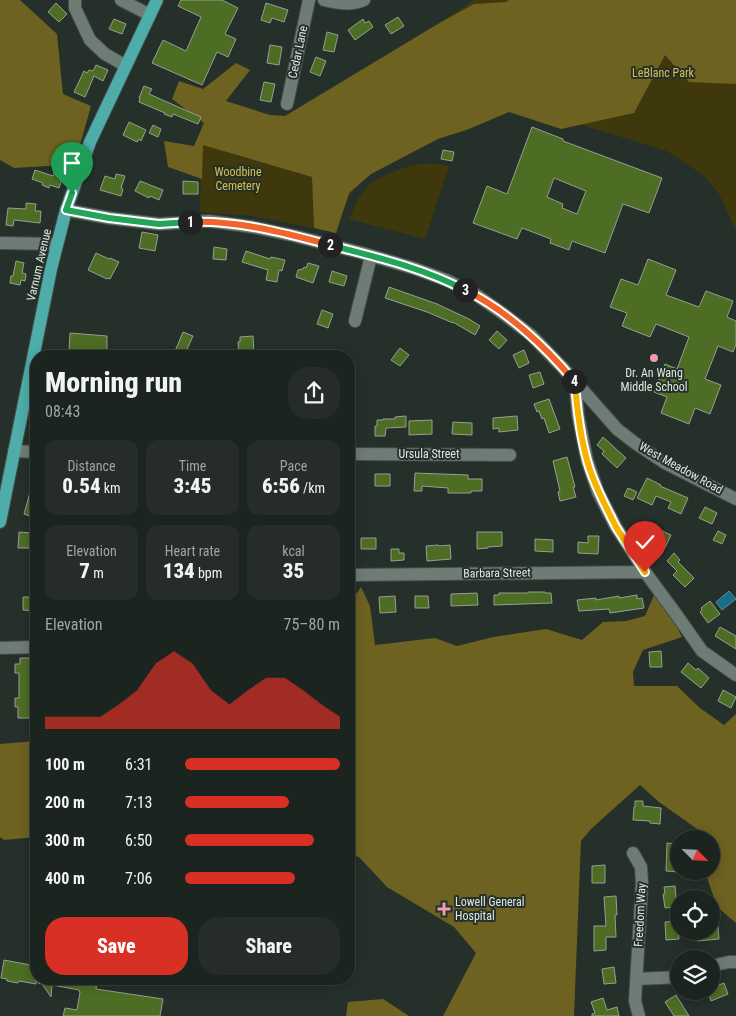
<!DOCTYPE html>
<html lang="en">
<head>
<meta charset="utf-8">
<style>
	body { margin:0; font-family:"Roboto Condensed",sans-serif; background:#252c29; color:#f1f3f6; height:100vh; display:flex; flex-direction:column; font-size:19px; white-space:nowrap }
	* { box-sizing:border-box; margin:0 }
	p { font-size:16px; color:#a0a4a5 }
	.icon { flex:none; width:28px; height:28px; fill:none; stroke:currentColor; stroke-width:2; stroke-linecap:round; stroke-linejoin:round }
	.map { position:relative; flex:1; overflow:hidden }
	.details { position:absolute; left:30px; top:350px; width:325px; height:635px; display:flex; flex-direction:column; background:#1c2420; border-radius:20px; box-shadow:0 2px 12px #0003,0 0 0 1px #3a413e }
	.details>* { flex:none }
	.needle { width:32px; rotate:114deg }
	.controls { position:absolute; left:670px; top:830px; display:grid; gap:10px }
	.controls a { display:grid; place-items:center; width:50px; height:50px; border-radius:50%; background:#1c2420; box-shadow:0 2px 12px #0003,0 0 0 1px #3a413e; font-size:25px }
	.pin { position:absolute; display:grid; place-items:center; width:42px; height:42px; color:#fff; margin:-51px -21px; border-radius:50% 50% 50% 0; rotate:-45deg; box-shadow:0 0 5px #0007 }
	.pin .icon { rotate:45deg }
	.km { position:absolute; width:25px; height:25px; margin:-12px; border-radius:50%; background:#222; color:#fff; font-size:14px; line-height:25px; text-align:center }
	.round { display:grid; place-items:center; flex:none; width:52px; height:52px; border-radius:20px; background:#252c29 }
	.overview { display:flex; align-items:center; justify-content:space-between; height:85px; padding:0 15px }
	h1 { font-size:28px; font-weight:800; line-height:38px }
	.metrics { display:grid; grid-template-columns:repeat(3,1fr); gap:8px; height:85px; padding:5px 15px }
	.metrics div { display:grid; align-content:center; border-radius:12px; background:#252c29; text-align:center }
	.metrics b { font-size:21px; font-weight:800 }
	.metrics small { font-size:14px; font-weight:400 }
	.metrics p { font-size:14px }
	.chart { height:140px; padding:10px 15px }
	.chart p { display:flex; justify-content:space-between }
	.chart svg { width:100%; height:90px; margin-top:5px; fill:#d93025; opacity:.7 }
	.button { display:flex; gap:10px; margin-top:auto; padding:10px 15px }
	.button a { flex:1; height:58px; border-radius:20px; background:#d93025; color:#fff; font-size:20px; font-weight:800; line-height:58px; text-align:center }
	.button a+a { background:#252c29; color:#f1f3f6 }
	ul { padding:0 15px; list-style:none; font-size:16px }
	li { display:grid; grid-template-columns:80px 60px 1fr; align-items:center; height:38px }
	li i { height:12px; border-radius:6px; background:#d93025 }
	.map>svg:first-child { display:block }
</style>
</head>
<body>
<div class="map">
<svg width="736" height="1016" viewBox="0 0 736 1016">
	<rect width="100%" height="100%" fill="#25302a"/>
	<path fill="#3f380c" d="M474 0H736V230L718 192 703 175 667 151 605 132 514 105 383 152 348 198 336 233 332 162 436 25Z
		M202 119 312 177 314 228 252 216 200 212Z
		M432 163 449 166 425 239 349 219 358 198 371 183 385 175 412 165Z"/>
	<path fill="#6e6221" d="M0 0H20L57 34 63 94 91 106 80 145 64 165 14 168 0 160Z
		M509 0H736V84L689 82 665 55 634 113 561 129 509 112 469 129 438 139 371 174 349 193 336 233 314 228 312 177 203 145 202 179 168 167 164 141 194 146 204 123 172 99 179 81 203 89 236 63 250 70 226 101 270 115 285 116 436 25 474 4 506 2Z
		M361 587 370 606 375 645 435 638 457 646 493 637 546 629 582 640 603 622 626 621 645 616 657 588 682 637 643 650 633 672 634 686H677L700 708 724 725 736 714V923L717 907 705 871H711V839H701L700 831 659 802 640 785 591 829 581 841 574 1016H443L476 953 454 927 387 887 360 858 349 852V605Z
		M36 741V837L4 840 0 837V744Z
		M383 999 409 1016H346L348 1002Z"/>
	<path fill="#1a6c87" stroke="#5591a3" d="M729 591 736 599 722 610 716 602Z"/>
	<path fill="#4d6d25" stroke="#979e92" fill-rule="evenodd" d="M181 0H222L238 8 225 34 236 39 228 57 217 52 202 85 152 63 163 40 186 51 201 17 178 6Z
		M56 3 67 14 59 22 48 12Z
		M266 3 288 10 284 22 272 18 270 23 261 20Z
		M398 17 404 26 391 34 385 25Z
		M114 19 126 24 122 34 109 29Z
		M363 19 365 23 369 21 373 27 355 40 348 30Z
		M327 32 338 35 334 52 323 50Z
		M270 45 282 47 279 65 267 63Z
		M316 57 326 61 320 76 310 72Z
		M96 65 108 70 103 81 94 76 85 97 74 92 84 71 87 73 89 70 93 71Z
		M264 82 275 84 271 102 260 100Z
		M144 86 152 89 149 94 201 117 198 124 173 114 172 117 164 114 165 113 139 102 140 98H139Z
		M129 122 146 130 141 141 139 139 137 142 123 135Z
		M153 125 161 129 158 137 149 133Z
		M532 127 563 139V141L662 178 649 213 623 204 605 253 572 241 569 250 550 243 551 239 522 228 517 239 473 223 487 186 507 194ZM554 178 586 191 577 214 562 208 563 204 547 197Z
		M443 150 454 152 452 161 441 159Z
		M35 170 53 176 55 170 64 173 59 188 50 185 49 188 42 185 43 183 32 179Z
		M116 174 125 176 121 188 123 189 121 196 100 190 105 176 115 179Z
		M140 181 163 190 159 200 150 196 149 198 135 191Z
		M183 181 198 182V194H183Z
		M26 203 36 204 35 211H41L40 223 14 220 13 226 6 225 8 208 26 209Z
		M142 232 158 235 155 251 139 248Z
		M214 247 227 249 226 260 213 259Z
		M246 251 270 259 271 257 285 260 282 271 279 270 277 282 266 280 268 270 242 262Z
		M96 253 109 259 110 258 119 262 110 279 108 278 107 279 88 270Z
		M648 259 676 270 666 295 699 307 706 291 733 301 727 317 736 321V344L733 352 718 346 705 379 721 385 710 414 695 408 689 424 661 413 667 397 654 392 665 364 677 369 689 337 656 324 650 337 622 326 627 313 610 307 621 279 638 285Z
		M16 261 24 263 22 273 26 274 25 281 21 280 20 285 10 283 11 276H13Z
		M308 263 319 266 313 283 296 277 298 270 303 269 304 267 306 268Z
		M332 271 347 276 344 286 329 282Z
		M389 287 437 304 469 319 480 326 475 335 453 322V323L427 312 385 298Z
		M322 310 333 314 328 328 317 324Z
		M497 331 507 340 499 349 489 340Z
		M183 332 193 336 184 356H173Z
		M70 333 107 336V354H105V356L86 355 87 352 69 351Z
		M253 336 254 353 239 354 238 342H240V337Z
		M400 348 409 355 400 366 391 360Z
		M524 350 529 363 519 368 513 355Z
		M540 372 544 384 533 388 529 375Z
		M549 399 560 429 549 433 544 418 542 419 539 411 537 412 534 404Z
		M406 416V427L386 428 385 436H375V426H377V420H383V419H395V417Z
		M517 416 518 430 499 432V428L493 429V418Z
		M432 420V434L409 435V421Z
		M453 422 472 423V435L452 434Z
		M603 437 626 458 617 468 602 454 604 451 597 445Z
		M567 457 575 487H573L576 497 560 501 558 492 560 491 553 461Z
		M415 473 468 475V479H482V491H471V493H448V488L422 486V491H414Z
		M375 474H390V486H375Z
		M34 478H36V518L24 514Z
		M647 478 661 485 660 486 688 498 681 514 668 508 671 502 656 496 652 505 637 498Z
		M628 488 637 492 633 500 624 496Z
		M705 507 717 513 712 524 699 518Z
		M658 529 671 535 665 548 652 542Z
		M718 531 726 535 722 544 713 540Z
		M19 532 32 533 31 548H18Z
		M477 532H502V546L488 547V548L477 549Z
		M588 536H599L598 554 578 553V542L588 543Z
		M361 538H376V549H361Z
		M535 539 553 540V552L535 551Z
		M438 545 439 546 450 545 451 559 427 561 426 546Z
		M391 549H399V553H404V560L391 561Z
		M674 553 680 560 678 562 694 578 685 587 673 575 677 571 667 561Z
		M528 592H545V593H551L552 603 494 605V595H499V593H528Z
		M477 593 478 605 451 606V594Z
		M637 595V599L642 598 644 608 610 613 609 609 579 611 577 600 596 598V600L619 596V598Z
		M395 596 396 612 380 613 379 597Z
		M415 596H428L429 608H415Z
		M23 597H36V611L23 610Z
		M710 601 720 614 708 623 700 612 702 610 701 608Z
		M720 627 736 636V649L715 636Z
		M661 651 662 667H650L649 652Z
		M20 658H36V718H18V707H15V698H19V673H15V664H20Z
		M688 663 696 670 698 668 709 678 701 688 681 672Z
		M723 690 736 697 731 708 718 701Z
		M635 801H643V806L661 808 660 824 650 823V821L633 820 634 807H635Z
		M667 843 678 844V872L666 871Z
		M605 865V883H592V866Z
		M675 886 677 907 665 908 663 894H665L664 887Z
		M616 896 617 915H615L616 937H606V950L594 951V926H606L604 897Z
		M711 915H717L719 939 697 941 696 931H711Z
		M677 921 679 939 666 940 665 922Z
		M4 960 36 966V984L19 981 18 983 7 981V979L1 978Z
		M614 967 616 983 604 984 602 969Z
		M38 979H97L96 989 163 999 160 1016H63L65 1008 77 1010 80 992 79 991V990L52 985 51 997 42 984 38 983Z
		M724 983 728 994 711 1001 708 991H711V988Z
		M676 995 681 1003 689 1016H674L665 1002Z
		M603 998 607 1010 617 1007 619 1016H592V1014L595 1013 591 1002Z"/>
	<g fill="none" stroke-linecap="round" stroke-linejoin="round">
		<defs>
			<path id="minor" d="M75 0V8L90 40 105 54 126 66
				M121 0 150 15
				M324 0C337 3 351 6 364 0
				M287 104 309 0
				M66 210 109 218 159 224 209 221 253 227 295 236 362 253 413 268 446 280 475 294 505 315 531 335 564 369 617 429 635 443 665 463 736 499
				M0 243 57 244
				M355 321 371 256
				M575 383 578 415 587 460 598 492 616 527 648 576 676 614 702 651 736 675
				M14 451 36 452
				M349 454 510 455
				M349 575 645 572
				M0 648 36 647
				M633 853 641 867 642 883 635 1001 639 1016
				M711 966 729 962H736
				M637 979 679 977"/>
			<path id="major" d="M0 522 51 269 66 210 90 142 157 0"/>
		</defs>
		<use href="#minor" stroke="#444e49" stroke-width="14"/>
		<use href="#major" stroke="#444e49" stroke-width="14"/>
		<use href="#minor" stroke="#6f7c75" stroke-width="12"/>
		<use href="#major" stroke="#4eada9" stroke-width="12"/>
	</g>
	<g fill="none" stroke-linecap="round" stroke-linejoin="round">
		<defs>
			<path id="split-1" d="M72 193 66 210 109 218 159 224 190 222"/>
			<path id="split-2" d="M190 222C237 220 285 233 330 245"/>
			<path id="split-3" d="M330 245C376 257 423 268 465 290"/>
			<path id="split-4" d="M465 290C506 310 545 346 574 381"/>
			<path id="split-5" d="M574 381 575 383C577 409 580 435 587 460 592 480 602 499 611 517"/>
			<path id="split-6" d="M611 517 616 527 645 572"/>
		</defs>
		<use href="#split-1" stroke="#fff" stroke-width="10"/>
		<use href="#split-2" stroke="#fff" stroke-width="10"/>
		<use href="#split-3" stroke="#fff" stroke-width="10"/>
		<use href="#split-4" stroke="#fff" stroke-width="10"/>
		<use href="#split-5" stroke="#fff" stroke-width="10"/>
		<use href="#split-6" stroke="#fff" stroke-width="10"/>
		<use href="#split-1" stroke="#22a559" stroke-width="6"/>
		<use href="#split-2" stroke="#f0652b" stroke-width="6"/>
		<use href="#split-3" stroke="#22a559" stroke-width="6"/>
		<use href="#split-4" stroke="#f0652b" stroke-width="6"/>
		<use href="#split-5" stroke="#f5b400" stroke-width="6"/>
		<use href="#split-6" stroke="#f5b400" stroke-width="6"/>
	</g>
	<g fill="#f29ab0" stroke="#25302a" stroke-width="2">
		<circle cx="654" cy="358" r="5"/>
		<path d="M441.5 901.5h5v5h5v5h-5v5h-5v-5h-5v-5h5z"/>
	</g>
	<g text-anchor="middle" stroke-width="4" stroke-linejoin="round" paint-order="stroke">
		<g font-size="12" fill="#dfe7e3" stroke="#25302a">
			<text transform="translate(298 52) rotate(-78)" y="4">Cedar Lane</text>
			<text transform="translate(39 265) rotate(-77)" y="4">Varnum Avenue</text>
			<text x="429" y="458">Ursula Street</text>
			<text transform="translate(681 468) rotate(29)" y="4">West Meadow Road</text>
			<text transform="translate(497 573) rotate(-1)" y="4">Barbara Street</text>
			<text transform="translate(640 915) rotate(-87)" y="4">Freedom Way</text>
		</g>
		<g font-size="12" fill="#d6c04b" stroke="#25302a">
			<text x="663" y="77">LeBlanc Park</text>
			<text x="238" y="176">Woodbine<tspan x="238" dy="14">Cemetery</tspan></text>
		</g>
		<g font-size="12" fill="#dfe7e3" stroke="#25302a">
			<text x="654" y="377">Dr. An Wang<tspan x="654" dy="14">Middle School</tspan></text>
			<text x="455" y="906" text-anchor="start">Lowell General<tspan x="455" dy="14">Hospital</tspan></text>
		</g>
	</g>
</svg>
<div class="controls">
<a><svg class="needle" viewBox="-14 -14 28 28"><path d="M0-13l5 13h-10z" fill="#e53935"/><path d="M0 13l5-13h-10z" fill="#a0a4a5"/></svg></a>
<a><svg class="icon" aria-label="locate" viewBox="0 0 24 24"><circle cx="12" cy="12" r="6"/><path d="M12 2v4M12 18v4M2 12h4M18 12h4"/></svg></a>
<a><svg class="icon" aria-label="layers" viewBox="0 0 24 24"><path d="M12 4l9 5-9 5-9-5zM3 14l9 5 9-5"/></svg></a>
</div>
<div class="pin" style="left:72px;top:193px;background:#1e9e55"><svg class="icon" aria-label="arrive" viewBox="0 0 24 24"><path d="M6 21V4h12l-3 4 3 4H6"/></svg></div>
<div class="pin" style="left:645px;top:572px;background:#d93025"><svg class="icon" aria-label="check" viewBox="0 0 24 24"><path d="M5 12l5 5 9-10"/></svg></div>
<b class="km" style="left:190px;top:222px">1</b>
<b class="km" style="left:330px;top:245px">2</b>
<b class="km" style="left:465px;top:290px">3</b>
<b class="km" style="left:574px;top:381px">4</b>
<section class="details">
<div class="overview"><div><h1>Morning run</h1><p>08:43</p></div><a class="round"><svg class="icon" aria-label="share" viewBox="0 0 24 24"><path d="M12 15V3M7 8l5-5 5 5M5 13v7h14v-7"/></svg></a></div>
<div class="metrics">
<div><p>Distance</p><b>0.54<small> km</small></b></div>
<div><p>Time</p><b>3:45</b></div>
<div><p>Pace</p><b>6:56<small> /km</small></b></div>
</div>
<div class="metrics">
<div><p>Elevation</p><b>7<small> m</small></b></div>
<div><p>Heart rate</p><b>134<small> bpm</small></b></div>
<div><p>kcal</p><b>35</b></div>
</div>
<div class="chart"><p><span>Elevation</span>75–80 m</p>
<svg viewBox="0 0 160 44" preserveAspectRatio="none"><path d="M0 44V38L10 38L20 38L30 38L40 32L50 25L60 12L70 6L80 12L90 25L100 32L110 25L120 19L130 19L140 25L150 32L160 38V44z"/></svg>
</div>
<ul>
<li><b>100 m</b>6:31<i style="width:100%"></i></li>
<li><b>200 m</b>7:13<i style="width:67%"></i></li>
<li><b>300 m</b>6:50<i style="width:83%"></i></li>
<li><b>400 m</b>7:06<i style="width:71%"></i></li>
</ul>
<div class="button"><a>Save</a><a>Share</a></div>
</section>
</div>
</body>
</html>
